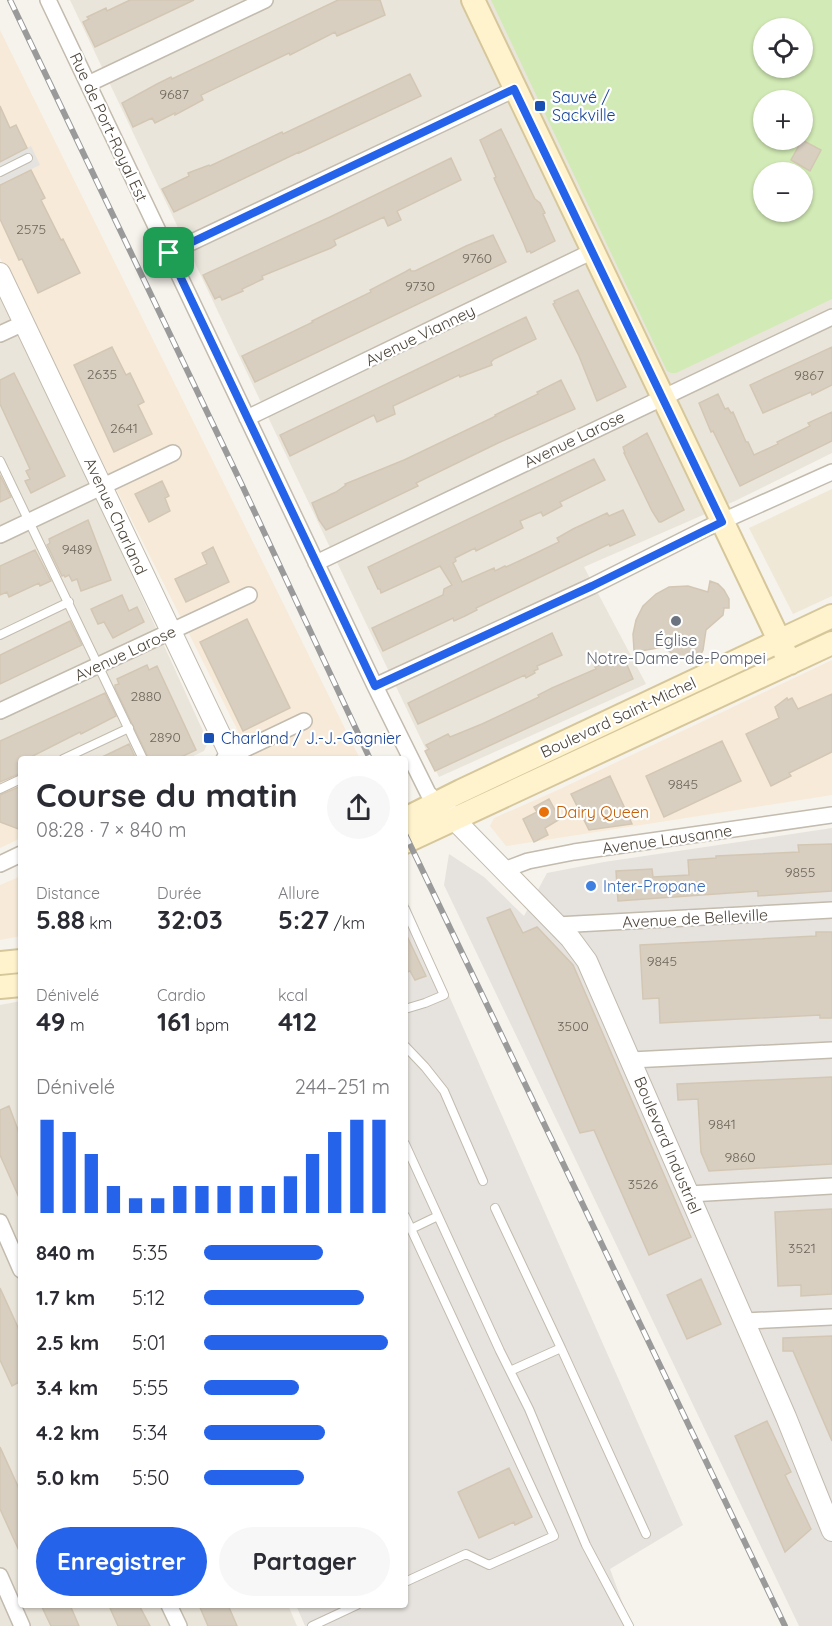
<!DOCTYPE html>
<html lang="fr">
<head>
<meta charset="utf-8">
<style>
	body { margin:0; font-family:Quicksand,sans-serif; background:#f7f7f7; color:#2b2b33; height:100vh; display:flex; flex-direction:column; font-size:22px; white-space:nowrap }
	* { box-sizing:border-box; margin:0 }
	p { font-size:20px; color:#7c7c81 }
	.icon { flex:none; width:33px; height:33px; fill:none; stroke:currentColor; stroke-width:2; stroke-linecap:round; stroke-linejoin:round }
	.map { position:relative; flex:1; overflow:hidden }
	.side { position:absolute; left:18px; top:756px; width:390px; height:852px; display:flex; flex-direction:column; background:#fff; border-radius:6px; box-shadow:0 2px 4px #0004 }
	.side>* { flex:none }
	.fabs { position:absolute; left:753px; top:18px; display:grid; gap:12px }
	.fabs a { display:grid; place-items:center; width:60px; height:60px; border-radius:50%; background:#fff; box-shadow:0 2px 4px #0004; font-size:30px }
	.pin { position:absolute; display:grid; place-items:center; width:51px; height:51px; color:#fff; margin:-26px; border-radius:12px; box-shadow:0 3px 9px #0006 }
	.round { display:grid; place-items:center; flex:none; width:63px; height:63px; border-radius:32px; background:#f7f7f7 }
	.head { display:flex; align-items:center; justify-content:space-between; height:102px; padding:0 18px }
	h1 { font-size:33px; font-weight:700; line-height:45px }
	.figures { display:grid; grid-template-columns:repeat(3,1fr); gap:9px; height:102px; padding:6px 18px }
	.figures div { display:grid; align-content:center }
	.figures b { font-size:26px; font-weight:700 }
	.figures small { font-size:16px; font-weight:400 }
	.figures p { font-size:16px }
	.chart { height:168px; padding:12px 18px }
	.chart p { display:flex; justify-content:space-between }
	.chart svg { width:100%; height:108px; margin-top:6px; stroke:#2563eb; stroke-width:6 }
	.button { display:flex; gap:12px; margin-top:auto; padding:12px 18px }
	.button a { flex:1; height:69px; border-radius:36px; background:#2563eb; color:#fff; font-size:24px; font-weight:700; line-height:69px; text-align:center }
	.button a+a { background:#f7f7f7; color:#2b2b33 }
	ul { padding:0 18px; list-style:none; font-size:20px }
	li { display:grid; grid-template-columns:96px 72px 1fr; align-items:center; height:45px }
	li i { height:15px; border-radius:8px; background:#2563eb }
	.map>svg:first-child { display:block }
</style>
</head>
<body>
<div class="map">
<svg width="832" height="1626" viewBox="0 0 832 1626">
	<rect width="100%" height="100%" fill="#f6f3ec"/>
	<path fill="#eae5da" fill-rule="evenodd" d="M70 0H832V453L735 501 584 567 646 684 439 777ZM764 28H802V68H764ZM764 100H802V140H764ZM764 172H802V212H764Z
		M0 286 208 742 204 751 187 759H21V773L0 783Z
		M21 1001V1605H288L297 1626H0V1005Z"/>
	<path fill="#f7ead8" d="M0 30 360 759H252L0 258Z
		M832 660V795L506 846 490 826 494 818 558 790Z
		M21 773V838L0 848V783Z
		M21 876V936L0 940V885Z"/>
	<path fill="#e6e2dd" d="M832 828V1626H799L444 885 449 854 484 877 524 916 547 873 604 862Z
		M405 896 683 1525 610 1569 631 1626H305L296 1605H405Z"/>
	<path fill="#efe8d6" d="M832 489V596L793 614 749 528Z"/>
	<path fill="#d2eab5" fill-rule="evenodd" d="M491 0H832V299L676 373H671L667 371ZM764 28H802V68H764ZM764 100H802V140H764ZM764 172H802V212H764Z"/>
	<path fill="#e5e3e0" d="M31 146 40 165 0 184V162Z"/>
	<path fill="#d8cfc1" stroke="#d3c7b4" stroke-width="1.5" d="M130 0H194L95 47 83 22 89 19 87 17 106 8 107 11Z
		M338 0H380L385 15 337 36 335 32 290 55 289 53 201 95 203 100 175 115V113L155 123 152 118 133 127 122 103 157 84 171 77 172 79Z
		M410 74 421 96 299 153V152L174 212 162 189 189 176 188 173 209 165 210 166 282 132 283 134Z
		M0 106 10 128 16 125 27 148 0 162Z
		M501 129 535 199 540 203 545 213 543 214 555 241 531 253 530 251 527 252 524 244 494 178 496 177 480 140Z
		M802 140 821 150 810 171 791 160Z
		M451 158 461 180 397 211 401 220 388 226 384 217 334 240 336 245 331 248 262 276 263 279 242 289 243 291 222 300 220 296 215 299 203 275 330 217Z
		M31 170 45 198 41 200 61 240 63 239 80 273 38 293 22 259 19 260 0 219V185Z
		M493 235 506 262 255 382 242 356 313 322 312 321 371 292 370 290 405 272 410 269 411 271H415L466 246Z
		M578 290 626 387 597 401 579 356 553 304 555 303 554 301Z
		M526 317 536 339 494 359 491 362 492 365 460 377 459 375 393 406 395 414 377 422 374 415 290 456 280 435Z
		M112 347 126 375 130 373 144 402 138 405 152 434 114 452 74 365Z
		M832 347V385L812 395 811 392 763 413 750 385Z
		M14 373 65 476 31 493 25 481 30 479 26 471 30 469 0 404V380Z
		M561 380 575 409 498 443 416 483 418 486 326 530 319 520 312 503 336 492 346 485 345 484 404 460 496 416 495 415 538 394 537 392Z
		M718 394 725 409 728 408 731 413 733 412 746 442H748L754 455 778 444 777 442 810 426 808 423 832 412V441L740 486 713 431 711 432 699 403Z
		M647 433 684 510 661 522H659L652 511 624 453H625L623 447Z
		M594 459 605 480 560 502 562 506 543 516 541 512 520 521 523 528 476 551 475 548 455 558 456 561 453 563 462 582 494 568 495 571 505 566 506 567 532 555 559 542 557 538 573 529 607 513 609 516 623 510 635 535 610 546 609 544 476 608 477 610 465 616 454 621 453 618 383 651 372 628 443 595 444 589 452 585 440 566 381 593 380 589H378L368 567Z
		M0 475 11 497 0 502Z
		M162 481 169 496 165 498 170 511 149 522 135 494Z
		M88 520 111 580 81 591 77 579 72 581 69 575 65 577 64 575 62 576 47 545 50 543 49 539Z
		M213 547 229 582 186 602 175 579 207 564 202 553Z
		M35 550 51 581 40 586 39 583 9 597 7 592 0 595V566Z
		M710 581 718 584 724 590 729 599V608H724L723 615 706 630 703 650 699 658 687 661 680 659 663 647 641 651 634 650 633 634 636 620 643 606 656 594 669 587 688 586 708 592Z
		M122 595 129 611 137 607 144 622 113 638 104 622 98 624 91 609Z
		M247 619 290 708 243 731 200 642Z
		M70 621 82 645 0 684V655Z
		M552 633 562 655 537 666 538 669 534 671 535 673 526 678 525 675 418 724 408 703Z
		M624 658 633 679 435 771 425 751 429 749 426 745 448 734 450 737 482 724 539 697 538 695 552 688 596 669 595 667 607 661 608 663 615 660 616 662Z
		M147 665 149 670 157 666 196 750 177 759H149L115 688V685L119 684 117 679Z
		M105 693 116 716 81 734 80 732 27 759H21V762L18 763 21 773 0 782V741Z
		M832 694V752L789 773 791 776 771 786 746 734 779 718 775 707 787 698 788 700 792 698 798 709Z
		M722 741 741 781 664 817 646 776Z
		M129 744 136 759H98Z
		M610 776 632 824 589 830 571 794Z
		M21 786V830L0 822V795Z
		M549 799 560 819 545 828 548 835 534 842 523 819 537 812 534 807Z
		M832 844V891L758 896V891L618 901 616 871 652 869 653 877 689 875 688 860 716 858V856L799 852 798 845Z
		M510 909 523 933 537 927 573 965 691 1237 649 1255 594 1130 580 1133 487 918Z
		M405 932 426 976 415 980 410 971 405 973Z
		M816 932H832V1018H820V1015L660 1023 659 998 643 999 640 945 816 936Z
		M832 1077V1164L709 1171 701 1152 698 1099 678 1100 677 1084Z
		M9 1106 21 1138V1202L0 1155V1110Z
		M832 1209V1294L801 1296V1285L778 1286 775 1212Z
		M701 1279 721 1324 687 1339 667 1295Z
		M0 1288 21 1334V1381L12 1386 0 1360Z
		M832 1336V1441L793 1351H783V1338Z
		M767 1421 791 1472 785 1475 811 1529 785 1552 735 1436Z
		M0 1447 21 1493V1555L0 1509Z
		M509 1468 532 1517 515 1525 514 1522 479 1538 458 1492Z
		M41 1605H70L79 1626H51Z
		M117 1605H139L150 1626H118L110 1608Z
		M199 1605H228L237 1626H208Z"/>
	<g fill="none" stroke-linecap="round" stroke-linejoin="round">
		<defs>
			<path id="service" d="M0 172 28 158
				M0 461 143 759
				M0 635 69 602
				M63 759 129 728
				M0 789 21 779
				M405 909 444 995 425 1003 405 1009
				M405 1046 425 1067 444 1091 483 1181
				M405 1144 500 1351 529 1409 586 1545 629 1626
				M495 1208 561 1348 510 1371
				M405 1216 554 1536 489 1565 466 1554 405 1582
				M411 1229 438 1216
				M561 1348 646 1534
				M312 1626 357 1605"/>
			<path id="minor" d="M48 0 375 686 428 793 438 803
				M88 84 265 0
				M169 253 515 89
				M0 334 24 323
				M247 418 593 251
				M0 535 173 453
				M316 563 832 317
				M375 686 592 586 707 528 832 472
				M0 711 249 595
				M224 759 304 721
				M0 864 21 854
				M504 870 528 861 574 852 832 815
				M557 925 832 910
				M631 1060 832 1050
				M689 1194 832 1186
				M0 1222 21 1270
				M745 1321 832 1317
				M0 1576 22 1626
				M169 1605 179 1626"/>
			<path id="tertiary" d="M0 273 232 759
				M444 809 570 938 587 961 786 1417 832 1531"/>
			<path id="secondary" d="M473 0 790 663
				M405 819 461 791 832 616
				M405 842 832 643
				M0 963 21 961
				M0 987 21 985"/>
		</defs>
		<use href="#service" stroke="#c2bbae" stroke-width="10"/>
		<use href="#minor" stroke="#c2bbae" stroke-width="18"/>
		<use href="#tertiary" stroke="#c2bbae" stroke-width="22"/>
		<use href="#secondary" stroke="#d6c79b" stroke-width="26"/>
		<use href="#service" stroke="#fff" stroke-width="8"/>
		<use href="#minor" stroke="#fff" stroke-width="15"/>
		<use href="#tertiary" stroke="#fff" stroke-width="20"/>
		<use href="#secondary" stroke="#fff3cd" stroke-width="22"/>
		<defs>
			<path id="rail" d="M10 0 242 485 370 759
				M405 834 785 1626"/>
		</defs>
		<use href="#rail" stroke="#9a9a9a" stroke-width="6"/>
		<use href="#rail" stroke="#fff" stroke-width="4" stroke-dasharray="11" stroke-linecap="butt"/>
	</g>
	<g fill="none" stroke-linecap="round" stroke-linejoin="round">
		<defs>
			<path id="route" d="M514 89 722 522 592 586 375 686 169 253Z"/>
		</defs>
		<use href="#route" stroke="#fff" stroke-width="12"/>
		<use href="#route" stroke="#2563eb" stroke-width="8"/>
	</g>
	<g fill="#1a4fb4" stroke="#fff" stroke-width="2">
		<rect x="534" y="100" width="12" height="12" rx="3"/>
		<rect x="203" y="732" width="12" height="12" rx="3"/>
	</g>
	<circle fill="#6b7280" stroke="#fff" stroke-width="2" cx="676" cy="621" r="6"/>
	<circle fill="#e8710a" stroke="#fff" stroke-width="2" cx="544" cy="812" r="6"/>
	<circle fill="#3f7fe0" stroke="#fff" stroke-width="2" cx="591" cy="886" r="6"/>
	<g text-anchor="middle" stroke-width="4.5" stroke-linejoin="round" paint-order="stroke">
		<g font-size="14" fill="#6e675b">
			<text x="174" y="99">9687</text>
			<text x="31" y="234">2575</text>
			<text x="477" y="263">9760</text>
			<text x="420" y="291">9730</text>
			<text x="102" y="379">2635</text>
			<text x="809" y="380">9867</text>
			<text x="124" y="433">2641</text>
			<text x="77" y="554">9489</text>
			<text x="146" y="701">2880</text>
			<text x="165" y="742">2890</text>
			<text x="683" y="789">9845</text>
			<text x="800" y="877">9855</text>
			<text x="662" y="966">9845</text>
			<text x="573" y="1031">3500</text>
			<text x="722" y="1129">9841</text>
			<text x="740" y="1162">9860</text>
			<text x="643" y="1189">3526</text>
			<text x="802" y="1253">3521</text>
		</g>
		<g font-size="16" fill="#164399" stroke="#fff" text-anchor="start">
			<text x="552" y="103">Sauvé /<tspan x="552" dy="18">Sackville</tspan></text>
			<text x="221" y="744">Charland / J.-J.-Gagnier</text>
		</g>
		<g font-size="16" fill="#4b4439" stroke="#fff">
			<text transform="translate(109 127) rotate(65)" y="6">Rue de Port-Royal Est</text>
			<text transform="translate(420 335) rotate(-26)" y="6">Avenue Vianney</text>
			<text transform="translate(574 439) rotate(-26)" y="6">Avenue Larose</text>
			<text transform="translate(116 516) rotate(65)" y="6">Avenue Charland</text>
			<text transform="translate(125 653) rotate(-25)" y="6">Avenue Larose</text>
			<text transform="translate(618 717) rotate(-25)" y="6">Boulevard Saint-Michel</text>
			<text transform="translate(667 839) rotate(-8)" y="6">Avenue Lausanne</text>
			<text transform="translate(695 918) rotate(-3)" y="6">Avenue de Belleville</text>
			<text transform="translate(668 1145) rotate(67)" y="6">Boulevard Industriel</text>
		</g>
		<g font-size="16" fill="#5b616d" stroke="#fff">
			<text x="676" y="646">Église<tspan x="676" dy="18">Notre-Dame-de-Pompei</tspan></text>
		</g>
		<g font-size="16" fill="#c56008" stroke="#fff" text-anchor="start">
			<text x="556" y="818">Dairy Queen</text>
		</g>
		<g font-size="16" fill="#366cbe" stroke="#fff" text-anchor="start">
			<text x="603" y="892">Inter-Propane</text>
		</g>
	</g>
</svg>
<div class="fabs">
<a><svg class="icon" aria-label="locate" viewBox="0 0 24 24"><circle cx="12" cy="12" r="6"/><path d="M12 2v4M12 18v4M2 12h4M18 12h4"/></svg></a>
<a>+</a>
<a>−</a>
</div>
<div class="pin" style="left:169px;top:253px;background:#1e9e55"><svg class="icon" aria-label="arrive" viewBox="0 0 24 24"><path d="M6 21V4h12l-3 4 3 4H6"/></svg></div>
<section class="side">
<div class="head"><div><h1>Course du matin</h1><p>08:28 · 7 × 840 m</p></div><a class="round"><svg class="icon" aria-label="share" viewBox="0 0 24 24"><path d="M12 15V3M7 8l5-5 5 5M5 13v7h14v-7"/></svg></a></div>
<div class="figures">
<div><p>Distance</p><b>5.88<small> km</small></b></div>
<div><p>Durée</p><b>32:03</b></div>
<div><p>Allure</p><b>5:27<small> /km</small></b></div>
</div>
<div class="figures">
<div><p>Dénivelé</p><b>49<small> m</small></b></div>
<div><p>Cardio</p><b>161<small> bpm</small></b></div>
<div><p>kcal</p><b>412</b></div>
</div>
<div class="chart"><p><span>Dénivelé</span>244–251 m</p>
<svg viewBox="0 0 160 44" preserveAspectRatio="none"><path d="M5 44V6M15 44V11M25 44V20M35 44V33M45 44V38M55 44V38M65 44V33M75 44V33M85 44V33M95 44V33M105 44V33M115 44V29M125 44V20M135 44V11M145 44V6M155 44V6"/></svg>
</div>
<ul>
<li><b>840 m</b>5:35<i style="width:64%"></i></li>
<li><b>1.7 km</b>5:12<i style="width:86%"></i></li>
<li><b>2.5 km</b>5:01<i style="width:99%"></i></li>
<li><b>3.4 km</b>5:55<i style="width:51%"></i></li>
<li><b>4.2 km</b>5:34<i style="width:65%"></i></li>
<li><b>5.0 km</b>5:50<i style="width:54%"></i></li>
</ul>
<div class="button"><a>Enregistrer</a><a>Partager</a></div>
</section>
</div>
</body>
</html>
